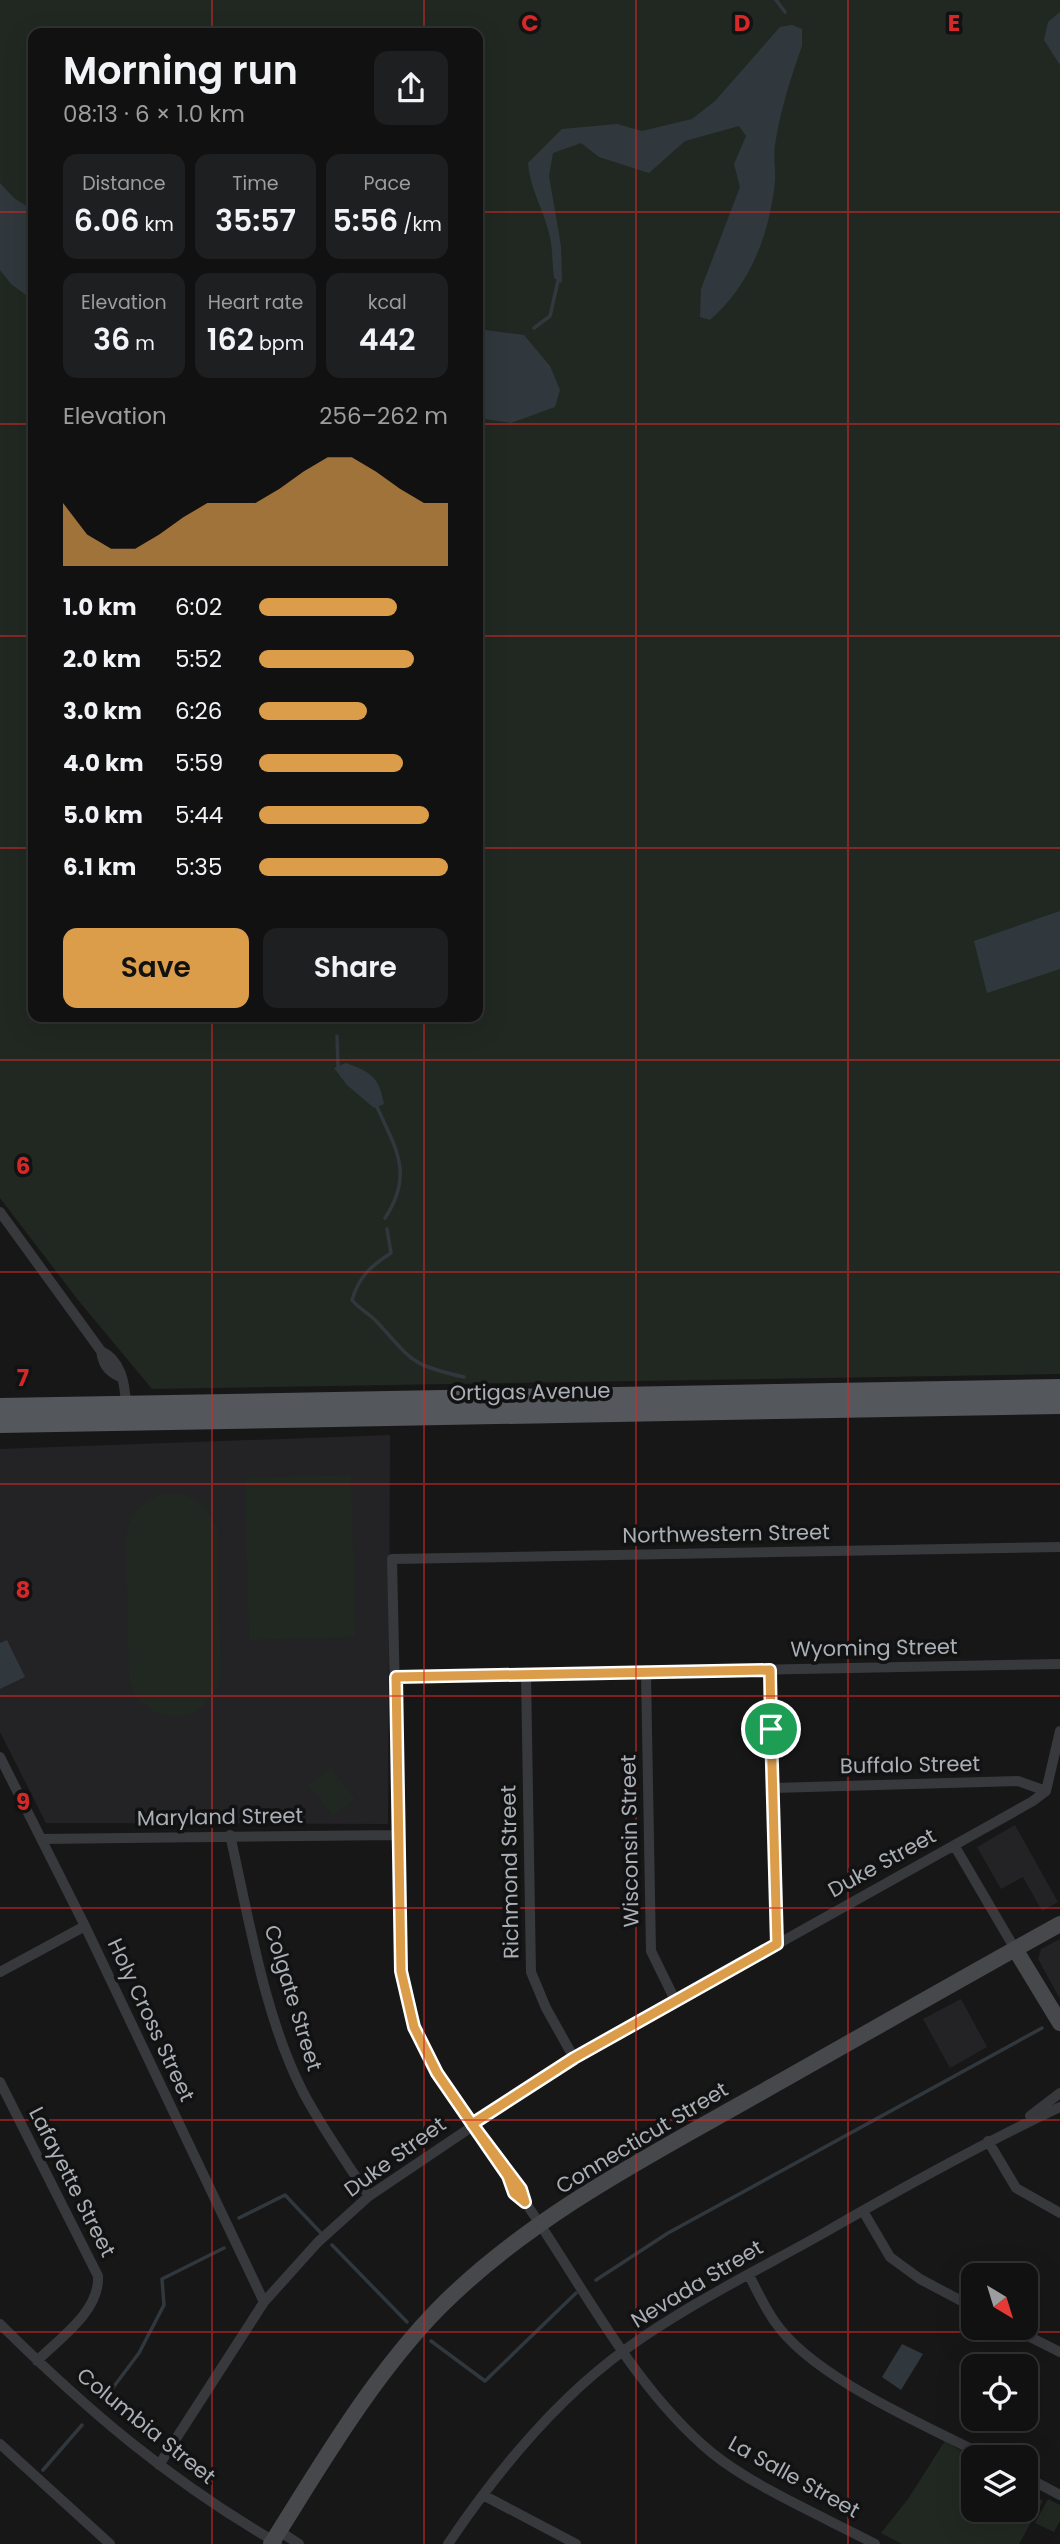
<!DOCTYPE html>
<html lang="en">
<head>
<meta charset="utf-8">
<style>
	body { margin:0; font-family:Poppins,sans-serif; background:#1e1f20; color:#f1f3f6; height:100vh; display:flex; flex-direction:column; font-size:26px; white-space:nowrap }
	* { box-sizing:border-box; margin:0 }
	p { font-size:23px; color:#9c9d9f }
	.icon { flex:none; width:38px; height:38px; fill:none; stroke:currentColor; stroke-width:2; stroke-linecap:round; stroke-linejoin:round }
	.map { position:relative; flex:1; overflow:hidden }
	.sheet { position:absolute; left:28px; top:28px; width:455px; height:994px; display:flex; flex-direction:column; background:#111112; border-radius:14px; box-shadow:0 7px 28px #0002,0 0 0 2px #303132 }
	.sheet>* { flex:none }
	.needle { width:46px; rotate:142deg }
	.controls { position:absolute; left:961px; top:2263px; display:grid; gap:14px }
	.controls a { display:grid; place-items:center; width:77px; height:77px; border-radius:14px; background:#111112; box-shadow:0 7px 28px #0002,0 0 0 2px #303132; font-size:35px }
	.pin { position:absolute; display:grid; place-items:center; width:60px; height:60px; color:#fff; margin:-30px; border:4px solid #fff; border-radius:50%; box-shadow:0 2px 7px #0007 }
	.round { display:grid; place-items:center; flex:none; width:74px; height:74px; border-radius:14px; background:#1e1f20 }
	.head { display:flex; align-items:center; justify-content:space-between; height:119px; padding:0 35px }
	h1 { font-size:38px; font-weight:600; line-height:52px }
	.metrics { display:grid; grid-template-columns:repeat(3,1fr); gap:10px; height:119px; padding:7px 35px }
	.metrics div { display:grid; align-content:center; border-radius:14px; background:#1e1f20; text-align:center }
	.metrics b { font-size:30px; font-weight:600 }
	.metrics small { font-size:19px; font-weight:400 }
	.metrics p { font-size:19px }
	.chart { height:196px; padding:14px 35px }
	.chart p { display:flex; justify-content:space-between }
	.chart svg { width:100%; height:126px; margin-top:7px; fill:#dc9d4b; opacity:.7 }
	.action { display:flex; gap:14px; margin-top:auto; padding:14px 35px }
	.action a { flex:1; height:80px; border-radius:14px; background:#dc9d4b; color:#111; font-size:28px; font-weight:600; line-height:80px; text-align:center }
	.action a+a { background:#1e1f20; color:#f1f3f6 }
	ul { padding:0 35px; list-style:none; font-size:23px }
	li { display:grid; grid-template-columns:112px 84px 1fr; align-items:center; height:52px }
	li i { height:18px; border-radius:9px; background:#dc9d4b }
	.map>svg:first-child { display:block }
</style>
</head>
<body>
<div class="map">
<svg width="1060" height="2544" viewBox="0 0 1060 2544">
	<rect width="100%" height="100%" fill="#171718"/>
	<path fill="#232325" d="M390 1435 388 1824 46 1823 0 1732V1449Z
		M1015 1825 1058 1902 1042 1911 1023 1877 1001 1889 977 1847Z
		M1060 1939V1999L1038 1959 1041 1949Z
		M961 1999 987 2047 950 2068 923 2019Z"/>
	<path fill="#212821" fill-rule="evenodd" d="M0 0H1060V1374L152 1389 78 1300 0 1198ZM33 33H478V1017H33Z
		M351 1475 355 1637 249 1640 245 1478Z
		M172 1493C195 1495 210 1507 217 1530L221 1670C215 1726 146 1733 129 1680L126 1539C128 1512 145 1496 172 1493Z
		M330 1768 355 1799 333 1816 308 1785Z
		M945 2441 973 2458V2510H1026V2490L1043 2501 1019 2544H902L881 2533 908 2499Z
		M1048 2499 1060 2505V2521L1054 2532 1035 2523Z"/>
	<path fill="#30383d" d="M1060 12V65L1044 40 1048 22Z
		M792 25 802 29V46C791 77 780 111 775 145 773 157 776 170 775 182 769 236 750 285 710 320L700 317 701 289 740 187 734 164 746 136 739 126 685 141 649 173 599 157 581 143 553 153 549 176 561 246 562 283 554 278C552 263 553 247 549 233 543 208 530 189 528 163L562 129 617 124 642 131 692 119 715 101 780 27Z
		M0 183 14 198 33 210V300L11 284 0 270Z
		M478 329 524 335 550 366 560 390 555 407 511 423 478 418Z
		M1060 911V969L987 993 974 941Z
		M346 1063C371 1072 379 1077 384 1104L374 1108 347 1085 334 1068Z
		M7 1640 25 1677 0 1689V1643Z
		M902 2344 923 2354 901 2390 882 2377Z"/>
	<g fill="none" stroke-linecap="round" stroke-linejoin="round">
		<path stroke="#30383d" stroke-width="3.5" d="M776 0 785 12
			M534 328 550 316 558 281
			M337 1036 338 1066
			M377 1107C396 1149 414 1174 385 1218
			M387 1229 391 1253C371 1266 359 1276 352 1300 359 1309 370 1314 377 1322 413 1361 410 1365 464 1377
			M239 2218 285 2195 320 2232
			M332 2245 407 2322
			M596 2280 668 2233 1042 2028
			M431 2341 485 2381 576 2293
			M103 2401 139 2353 164 2305 162 2279 224 2248
			M43 2470 82 2425"/>
		<path stroke="#38393d" stroke-width="10" d="M0 1212 101 1351C103 1364 107 1371 120 1377
			M101 1351C121 1360 125 1383 126 1405
			M770 1670 777 1944
			M646 1673 651 1951 676 2002
			M526 1675 531 1972 546 2008 574 2058
			M396 1677 1060 1664
			M0 1757 85 1926 264 2302
			M773 1788 1018 1781 1046 1791
			M230 1835C249 1918 264 2016 303 2092 322 2128 346 2162 369 2196
			M41 1839 399 1835
			M954 1845 1015 1949
			M0 1972 85 1926
			M0 2082 98 2276C100 2311 60 2338 37 2361
			M1030 2116 1060 2093
			M988 2141 1016 2188 1060 2213
			M863 2211 890 2257 920 2279 973 2307
			M749 2275C757 2291 765 2308 775 2322 813 2378 926 2425 987 2457
			M0 2324C88 2411 169 2480 277 2543
			M1012 2328 1060 2352
			M0 2444 110 2544
			M159 2465 264 2302 318 2242 369 2196 574 2058 1033 1801 1046 1791 1060 1731
			M1026 2477 1060 2495
			M483 2495 576 2544
			M279 2531 299 2544
			M448 2544C496 2473 555 2400 626 2349 687 2305 756 2271 822 2234 900 2189 979 2145 1060 2107
			M875 2544C826 2518 754 2487 712 2453 634 2389 582 2284 525 2202L521 2189 508 2176 437 2073 414 2027 401 1971 392 1559 1060 1547"/>
		<path stroke="#46484c" stroke-width="16" d="M1015 1949 1060 2023
			M271 2544C322 2463 373 2375 440 2307 528 2219 639 2161 746 2101 851 2042 955 1982 1060 1924"/>
		<path stroke="#54575b" stroke-width="18" d="M0 1407 1060 1388
			M0 1424 1060 1405"/>
	</g>
	<g fill="none" stroke-linecap="round" stroke-linejoin="round">
		<defs>
			<path id="route" d="M771 1729 777 1944 574 2058 472 2124 521 2189 525 2202 514 2193 508 2176 437 2073 414 2027 401 1971 396 1677 770 1670 771 1729"/>
		</defs>
		<use href="#route" stroke="#fff" stroke-width="14"/>
		<use href="#route" stroke="#dc9d4b" stroke-width="9"/>
	</g>
	<path fill="none" stroke="#d62828" stroke-width="2" stroke-opacity="0.55" d="M212 0V33M424 0V33M636 0V2544M848 0V2544M0 212H33M478 212H1060M0 424H33M478 424H1060M0 636H33M478 636H1060M0 848H33M478 848H1060M212 1017V2544M424 1017V2544M0 1060H1060M0 1272H1060M0 1484H1060M0 1696H1060M0 1908H1060M0 2120H1060M0 2332H1060"/>
	<g text-anchor="middle" stroke-width="7" stroke-linejoin="round" paint-order="stroke">
		<g font-size="21" fill="#aaafb6" stroke="#121213">
			<text transform="translate(530 1392) rotate(-1)" y="7">Ortigas Avenue</text>
			<text transform="translate(726 1534) rotate(-1)" y="7">Northwestern Street</text>
			<text transform="translate(874 1648) rotate(-1)" y="7">Wyoming Street</text>
			<text transform="translate(910 1765) rotate(-1)" y="7">Buffalo Street</text>
			<text transform="translate(220 1817) rotate(-1)" y="7">Maryland Street</text>
			<text transform="translate(630 1841) rotate(-91)" y="7">Wisconsin Street</text>
			<text transform="translate(882 1863) rotate(-29)" y="7">Duke Street</text>
			<text transform="translate(510 1872) rotate(-91)" y="7">Richmond Street</text>
			<text transform="translate(293 1998) rotate(73)" y="7">Colgate Street</text>
			<text transform="translate(151 2020) rotate(65)" y="7">Holy Cross Street</text>
			<text transform="translate(642 2138) rotate(-31)" y="7">Connecticut Street</text>
			<text transform="translate(395 2157) rotate(-36)" y="7">Duke Street</text>
			<text transform="translate(72 2182) rotate(63)" y="7">Lafayette Street</text>
			<text transform="translate(697 2284) rotate(-31)" y="7">Nevada Street</text>
			<text transform="translate(146 2426) rotate(39)" y="7">Columbia Street</text>
			<text transform="translate(794 2477) rotate(29)" y="7">La Salle Street</text>
		</g>
	</g>
	<g font-size="23" text-anchor="middle" font-weight="bold" fill="#d62828" stroke="#121213" stroke-width="7" stroke-linejoin="round" paint-order="stroke">
		<text x="530" y="31">C</text>
		<text x="742" y="31">D</text>
		<text x="954" y="31">E</text>
		<text x="23" y="1174">6</text>
		<text x="23" y="1386">7</text>
		<text x="23" y="1598">8</text>
		<text x="23" y="1810">9</text>
	</g>
</svg>
<div class="controls">
<a><svg class="needle" viewBox="-14 -14 28 28"><path d="M0-13l5 13h-10z" fill="#e53935"/><path d="M0 13l5-13h-10z" fill="#9c9d9f"/></svg></a>
<a><svg class="icon" aria-label="locate" viewBox="0 0 24 24"><circle cx="12" cy="12" r="6"/><path d="M12 2v4M12 18v4M2 12h4M18 12h4"/></svg></a>
<a><svg class="icon" aria-label="layers" viewBox="0 0 24 24"><path d="M12 4l9 5-9 5-9-5zM3 14l9 5 9-5"/></svg></a>
</div>
<div class="pin" style="left:771px;top:1729px;background:#1e9e55"><svg class="icon" aria-label="arrive" viewBox="0 0 24 24"><path d="M6 21V4h12l-3 4 3 4H6"/></svg></div>
<section class="sheet">
<div class="head"><div><h1>Morning run</h1><p>08:13 · 6 × 1.0 km</p></div><a class="round"><svg class="icon" aria-label="share" viewBox="0 0 24 24"><path d="M12 15V3M7 8l5-5 5 5M5 13v7h14v-7"/></svg></a></div>
<div class="metrics">
<div><p>Distance</p><b>6.06<small> km</small></b></div>
<div><p>Time</p><b>35:57</b></div>
<div><p>Pace</p><b>5:56<small> /km</small></b></div>
</div>
<div class="metrics">
<div><p>Elevation</p><b>36<small> m</small></b></div>
<div><p>Heart rate</p><b>162<small> bpm</small></b></div>
<div><p>kcal</p><b>442</b></div>
</div>
<div class="chart"><p><span>Elevation</span>256–262 m</p>
<svg viewBox="0 0 160 44" preserveAspectRatio="none"><path d="M0 44V22L10 33L20 38L30 38L40 33L50 27L60 22L70 22L80 22L90 17L100 11L110 6L120 6L130 11L140 17L150 22L160 22V44z"/></svg>
</div>
<ul>
<li><b>1.0 km</b>6:02<i style="width:73%"></i></li>
<li><b>2.0 km</b>5:52<i style="width:82%"></i></li>
<li><b>3.0 km</b>6:26<i style="width:57%"></i></li>
<li><b>4.0 km</b>5:59<i style="width:76%"></i></li>
<li><b>5.0 km</b>5:44<i style="width:90%"></i></li>
<li><b>6.1 km</b>5:35<i style="width:100%"></i></li>
</ul>
<div class="action"><a>Save</a><a>Share</a></div>
</section>
</div>
</body>
</html>
